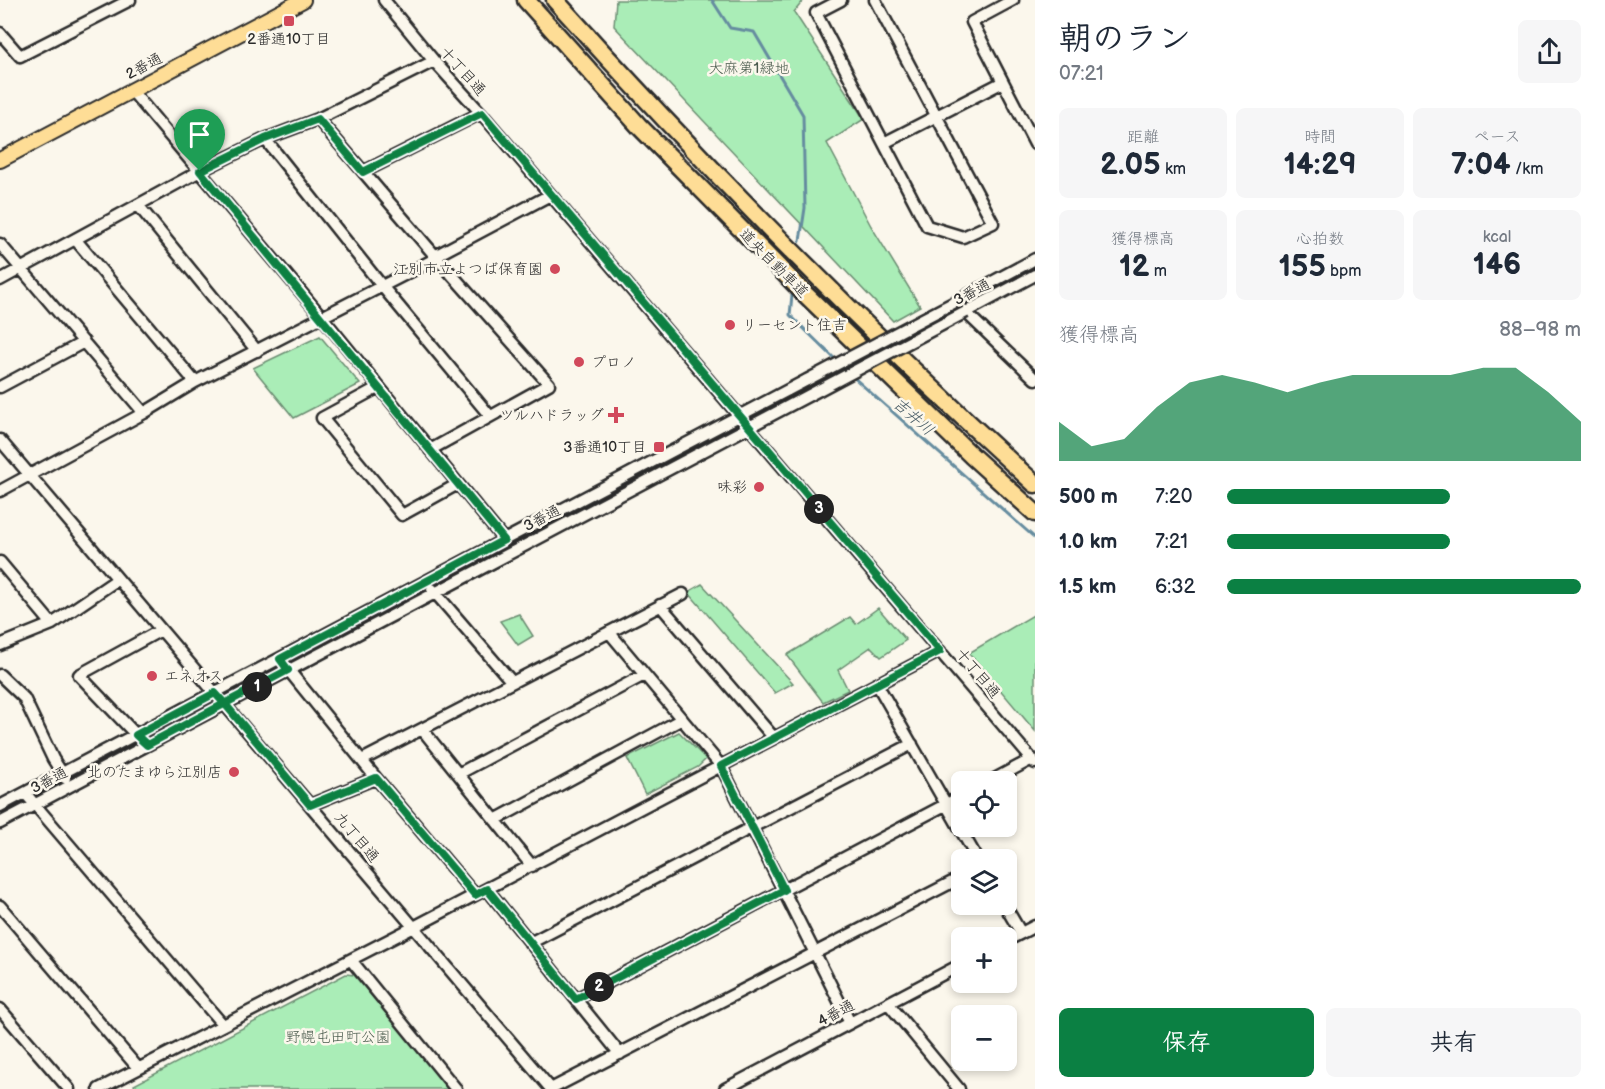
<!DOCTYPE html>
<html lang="ja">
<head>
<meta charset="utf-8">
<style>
	body { margin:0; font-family:"Balsamiq Sans","Klee One",sans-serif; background:#f6f6f7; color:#1f2937; height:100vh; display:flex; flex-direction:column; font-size:22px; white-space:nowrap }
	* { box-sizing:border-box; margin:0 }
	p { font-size:20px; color:#747a83 }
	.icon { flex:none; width:33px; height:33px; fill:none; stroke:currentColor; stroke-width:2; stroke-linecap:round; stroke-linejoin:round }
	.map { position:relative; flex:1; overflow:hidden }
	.panel { display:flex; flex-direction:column; background:#fff; width:570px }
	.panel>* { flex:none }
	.tools { position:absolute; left:951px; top:771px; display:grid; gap:12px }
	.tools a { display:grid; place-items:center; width:66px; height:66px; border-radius:9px; background:#fff; box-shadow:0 3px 9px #0003; font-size:30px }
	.pin { position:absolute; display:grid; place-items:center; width:51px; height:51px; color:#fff; margin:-62px -26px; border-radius:50% 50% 50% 0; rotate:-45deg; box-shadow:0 0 6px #0007 }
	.pin .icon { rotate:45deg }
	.km { position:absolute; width:30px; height:30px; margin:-15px; border-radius:50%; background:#222; color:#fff; font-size:16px; line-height:30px; text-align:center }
	.round { display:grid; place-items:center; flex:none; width:63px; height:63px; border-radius:9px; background:#f6f6f7 }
	.summary { display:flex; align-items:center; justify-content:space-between; height:102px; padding:0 24px }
	h1 { font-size:33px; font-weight:700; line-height:45px }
	.stats { display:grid; grid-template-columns:repeat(3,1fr); gap:9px; height:102px; padding:6px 24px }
	.stats div { display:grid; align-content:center; border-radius:9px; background:#f6f6f7; text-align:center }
	.stats b { font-size:30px; font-weight:700 }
	.stats small { font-size:16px; font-weight:400 }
	.stats p { font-size:16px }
	.chart { height:168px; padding:12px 24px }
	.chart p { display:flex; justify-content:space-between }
	.chart svg { width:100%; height:108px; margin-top:6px; fill:#0b8043; opacity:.7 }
	.button { display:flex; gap:12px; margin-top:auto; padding:12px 24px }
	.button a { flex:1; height:69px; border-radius:9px; background:#0b8043; color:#fff; font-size:24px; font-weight:700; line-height:69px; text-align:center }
	.button a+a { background:#f6f6f7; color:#1f2937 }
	ul { padding:0 24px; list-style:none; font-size:20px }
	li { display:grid; grid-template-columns:96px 72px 1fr; align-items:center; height:45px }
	li i { height:15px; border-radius:8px; background:#0b8043 }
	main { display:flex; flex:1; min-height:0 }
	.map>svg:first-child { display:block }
</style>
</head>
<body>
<main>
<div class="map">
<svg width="1035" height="1089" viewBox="0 0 1035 1089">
	<rect width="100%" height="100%" fill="#fbf7ec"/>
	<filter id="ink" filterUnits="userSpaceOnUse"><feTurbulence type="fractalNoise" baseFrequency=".0167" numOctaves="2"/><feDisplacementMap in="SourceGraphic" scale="12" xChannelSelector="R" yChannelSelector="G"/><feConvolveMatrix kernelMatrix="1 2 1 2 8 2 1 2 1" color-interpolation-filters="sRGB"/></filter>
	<g filter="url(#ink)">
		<path fill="#aaedb7" stroke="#6a8c71" stroke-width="1.5" d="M616 0H804L794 12 864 119 827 143 871 226 920 306 893 321 614 26Z
			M320 336 360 384 294 418 253 368Z
			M702 584 793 683 775 693 688 592Z
			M878 608 906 640 881 657 871 647 838 670 848 690 823 702 787 655 850 617 856 624Z
			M519 614 533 636 518 645 500 621Z
			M1035 614V731L969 653Z
			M679 732 706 759 698 767 645 794 627 758Z
			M346 974 354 975 450 1089H136L134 1085Z"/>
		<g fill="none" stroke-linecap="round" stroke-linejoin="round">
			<path stroke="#658c9f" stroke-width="3" d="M712 0 730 28 754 32 803 115 805 208 800 241
				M792 295 790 315 837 361
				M852 376 1035 538"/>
			<defs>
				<path id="minor" d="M384 0 434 61 481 113 1035 763
					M841 0 816 13 927 226 963 237 993 223 875 0
					M1013 0 972 22 1035 144
					M0 33 20 56 130 0
					M132 91 322 317 504 540
					M318 119 437 258 549 384 430 450
					M265 139 382 286 490 416
					M884 143 1003 82
					M363 172 481 113
					M138 205 257 351
					M75 239 195 382
					M0 244 144 413 195 382 437 258
					M435 256 550 195
					M1035 259 955 302 1035 379
					M0 280 200 171 265 139 318 119 434 61
					M966 312 1035 275
					M0 387 84 342
					M379 387 322 418 402 515 458 484
					M0 440 551 1089
					M0 491 144 413
					M0 562 52 624
					M432 589 512 682
					M660 605 774 738
					M609 632 721 766 850 1023
					M0 645 52 624 118 579
					M286 667 376 778 475 895
					M0 675 24 698 53 759 65 778
					M877 684 978 860
					M422 729 532 866
					M140 739 79 675 161 630
					M362 760 683 594
					M458 774 644 675
					M989 782 1032 759
					M25 793 223 1025
					M310 805 376 778
					M0 806 807 380
					M495 820 682 719
					M0 823 819 390
					M487 889 620 1054
					M1004 904 1021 933
					M0 906 138 1068
					M1006 941 1035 926
					M530 943 912 744
					M351 960 456 1089
					M576 999 962 796
					M888 1003 959 1089
					M0 1009 69 1089
					M99 1089 414 927 940 651
					M551 1089 962 877
					M725 1089 962 964"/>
				<path id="major" d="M0 160 303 0"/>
				<path id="highway" d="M526 0 639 126 803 292 972 456 1035 513
					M555 0C707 169 867 331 1035 484"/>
			</defs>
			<use href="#minor" stroke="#2b2b2b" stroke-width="15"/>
			<use href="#major" stroke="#2b2b2b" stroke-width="18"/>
			<use href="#highway" stroke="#2b2b2b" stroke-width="21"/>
			<use href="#minor" stroke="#fbf7ec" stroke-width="10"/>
			<use href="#major" stroke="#fedd96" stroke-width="14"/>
			<use href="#highway" stroke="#fedd96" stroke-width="16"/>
			<defs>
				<path id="minor-bridge" d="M807 380 955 302
					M819 390 966 312"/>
			</defs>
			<use href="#minor-bridge" stroke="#2b2b2b" stroke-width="15" stroke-linecap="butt"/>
			<use href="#minor-bridge" stroke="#fbf7ec" stroke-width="10"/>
		</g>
	</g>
	<g fill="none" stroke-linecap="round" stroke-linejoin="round" filter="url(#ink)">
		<defs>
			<path id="route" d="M200 171 504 540 280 659 288 670 147 745 136 735 215 693 225 704 310 805 376 778 475 895 487 889 576 999 784 890 721 766 940 651 482 113 363 172 318 119 265 139 200 171"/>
		</defs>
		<use href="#route" stroke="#fff" stroke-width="12"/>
		<use href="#route" stroke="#0b8043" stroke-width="8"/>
	</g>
	<g fill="#d1495b" stroke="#fbf7ec" stroke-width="2">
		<rect x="283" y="15" width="12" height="12" rx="3"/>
		<circle cx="555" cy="269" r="6"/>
		<circle cx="730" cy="325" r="6"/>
		<circle cx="579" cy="362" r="6"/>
		<path d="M613 406h6v6h6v6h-6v6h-6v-6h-6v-6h6z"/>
		<rect x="653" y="441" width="12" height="12" rx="3"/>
		<circle cx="759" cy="487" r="6"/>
		<circle cx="152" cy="676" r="6"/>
		<circle cx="234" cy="772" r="6"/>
	</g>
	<g text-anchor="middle" stroke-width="5" stroke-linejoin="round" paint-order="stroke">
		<g font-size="15" fill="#2b2b2b" stroke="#fbf7ec" text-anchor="end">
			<text x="289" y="44" text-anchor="middle">2番通10丁目</text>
			<text x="543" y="274">江別市立よつば保育園</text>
			<text x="742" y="330" text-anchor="start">リーセント住吉</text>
			<text x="591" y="367" text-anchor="start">プロノ</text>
			<text x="604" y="420">ツルハドラッグ</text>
			<text x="647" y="452">3番通10丁目</text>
			<text x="747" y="492">味彩</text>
			<text x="164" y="681" text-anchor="start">エネオス</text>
			<text x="222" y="777">北のたまゆら江別店</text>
		</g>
		<g font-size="15" fill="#2b2b2b" stroke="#fbf7ec">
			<text transform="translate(144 66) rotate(-28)" y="5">2番通</text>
			<text transform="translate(463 71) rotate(48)" y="5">十丁目通</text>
			<text transform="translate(774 263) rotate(45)" y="5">道央自動車道</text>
			<text transform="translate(972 292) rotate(-28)" y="5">3番通</text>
			<text transform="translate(542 518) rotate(-28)" y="5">3番通</text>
			<text transform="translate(978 673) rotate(50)" y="5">十丁目通</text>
			<text transform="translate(49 780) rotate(-28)" y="5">3番通</text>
			<text transform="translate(357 837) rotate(50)" y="5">九丁目通</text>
			<text transform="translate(836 1013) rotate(-28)" y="5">4番通</text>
		</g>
		<g font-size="15" fill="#4b5c4e" stroke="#fbf7ec">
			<text x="749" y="73">大麻第1緑地</text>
			<text x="338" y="1042">野幌屯田町公園</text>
		</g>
		<g font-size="16" font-style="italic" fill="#485b65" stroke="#fbf7ec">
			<text transform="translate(914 416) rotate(41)" y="6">吉井川</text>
		</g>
	</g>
</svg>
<div class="tools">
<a><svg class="icon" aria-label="locate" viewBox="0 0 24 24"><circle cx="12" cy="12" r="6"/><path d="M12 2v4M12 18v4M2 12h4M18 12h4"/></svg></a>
<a><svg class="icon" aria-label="layers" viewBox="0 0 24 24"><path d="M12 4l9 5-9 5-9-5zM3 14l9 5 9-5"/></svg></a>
<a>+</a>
<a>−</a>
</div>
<div class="pin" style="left:200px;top:171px;background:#1e9e55"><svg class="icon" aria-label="arrive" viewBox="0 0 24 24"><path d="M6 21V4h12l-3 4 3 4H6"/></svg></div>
<b class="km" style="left:257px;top:687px">1</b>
<b class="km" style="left:599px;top:987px">2</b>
<b class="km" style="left:819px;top:509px">3</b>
</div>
<section class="panel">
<div class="summary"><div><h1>朝のラン</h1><p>07:21</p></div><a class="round"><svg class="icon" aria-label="share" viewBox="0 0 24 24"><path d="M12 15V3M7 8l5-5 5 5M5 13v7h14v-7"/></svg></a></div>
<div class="stats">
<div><p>距離</p><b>2.05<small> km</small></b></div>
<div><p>時間</p><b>14:29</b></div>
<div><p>ペース</p><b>7:04<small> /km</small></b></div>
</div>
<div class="stats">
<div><p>獲得標高</p><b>12<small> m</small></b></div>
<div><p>心拍数</p><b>155<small> bpm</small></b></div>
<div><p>kcal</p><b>146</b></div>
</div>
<div class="chart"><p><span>獲得標高</span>88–98 m</p>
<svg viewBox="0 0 160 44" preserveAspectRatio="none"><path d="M0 44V28L10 38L20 35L30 22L40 12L50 9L60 12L70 16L80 12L90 9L100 9L110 9L120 9L130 6L140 6L150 16L160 28V44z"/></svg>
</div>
<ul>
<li><b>500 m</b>7:20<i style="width:63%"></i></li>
<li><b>1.0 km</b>7:21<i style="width:63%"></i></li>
<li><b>1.5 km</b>6:32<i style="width:100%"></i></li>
</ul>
<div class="button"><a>保存</a><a>共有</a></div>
</section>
</main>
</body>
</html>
